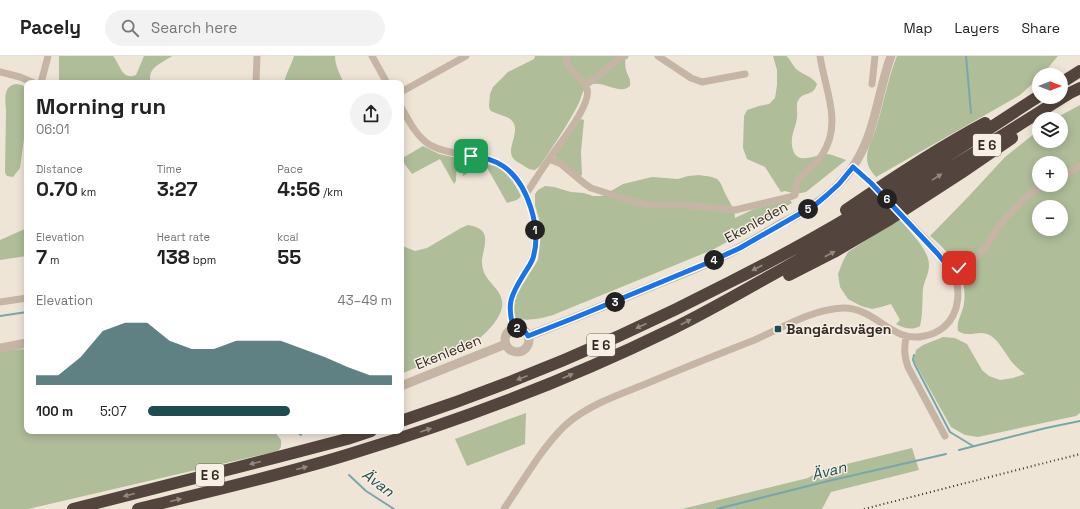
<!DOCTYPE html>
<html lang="en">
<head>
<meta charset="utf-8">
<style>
	body { margin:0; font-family:"Space Grotesk",sans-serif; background:#f2f2f2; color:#222; height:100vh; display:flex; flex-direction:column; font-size:15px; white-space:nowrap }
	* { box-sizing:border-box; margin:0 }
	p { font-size:13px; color:#767676 }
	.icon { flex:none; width:22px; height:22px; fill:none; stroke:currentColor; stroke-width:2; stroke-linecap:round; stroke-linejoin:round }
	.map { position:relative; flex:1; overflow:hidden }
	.drawer { position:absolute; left:24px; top:24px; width:380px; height:354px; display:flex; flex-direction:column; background:#fff; border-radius:8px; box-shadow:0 2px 10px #0003 }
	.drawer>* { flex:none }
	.needle { width:26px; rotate:90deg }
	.fabs { position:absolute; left:1032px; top:12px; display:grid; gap:8px }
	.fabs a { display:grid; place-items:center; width:36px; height:36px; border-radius:50%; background:#fff; box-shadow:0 2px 10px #0003; font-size:20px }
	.pin { position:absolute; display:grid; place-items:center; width:34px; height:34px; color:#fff; margin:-17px; border-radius:8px; box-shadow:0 2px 6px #0006 }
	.km { position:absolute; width:20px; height:20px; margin:-10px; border-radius:50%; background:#222; color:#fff; font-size:11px; line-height:20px; text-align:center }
	.round { display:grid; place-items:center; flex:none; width:42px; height:42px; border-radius:21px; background:#f2f2f2 }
	.headline { display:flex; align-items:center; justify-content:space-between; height:68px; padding:0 12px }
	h1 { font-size:22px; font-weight:600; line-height:30px }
	.stats { display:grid; grid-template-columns:repeat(3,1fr); gap:6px; height:68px; padding:4px 12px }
	.stats div { display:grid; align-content:center }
	.stats b { font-size:20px; font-weight:600 }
	.stats small { font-size:11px; font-weight:400 }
	.stats p { font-size:11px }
	.chart { height:112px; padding:8px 12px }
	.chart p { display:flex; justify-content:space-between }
	.chart svg { width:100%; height:72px; margin-top:4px; fill:#1d4c51; opacity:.7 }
	ul { padding:0 12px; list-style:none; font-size:13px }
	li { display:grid; grid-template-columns:64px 48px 1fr; align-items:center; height:30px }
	li i { height:10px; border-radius:5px; background:#1d4c51 }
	header { display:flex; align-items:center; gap:24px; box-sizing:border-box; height:56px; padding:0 20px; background:#fff; border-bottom:1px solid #e0e0e0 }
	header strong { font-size:19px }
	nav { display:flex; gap:22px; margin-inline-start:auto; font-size:14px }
	.search { width:280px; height:36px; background:#f2f2f2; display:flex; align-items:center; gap:10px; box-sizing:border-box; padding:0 14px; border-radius:22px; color:#767676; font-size:15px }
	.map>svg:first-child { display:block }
</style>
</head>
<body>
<header>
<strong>Pacely</strong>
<div class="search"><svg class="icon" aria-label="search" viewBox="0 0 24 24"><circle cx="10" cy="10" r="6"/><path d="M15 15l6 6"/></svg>Search here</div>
<nav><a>Map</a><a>Layers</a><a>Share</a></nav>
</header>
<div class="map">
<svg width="1080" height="453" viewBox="0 0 1080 453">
	<rect width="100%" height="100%" fill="#efe5d7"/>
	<path fill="#afbd99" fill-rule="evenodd" d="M59 0H113C120 8 122 25 136 19L144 0H172C162 7 146 12 151 27H59Z
		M294 0H335C335 9 340 19 344 27H284C286 17 291 10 294 0Z
		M535 0H626C625 4 625 9 626 14 628 21 631 22 630 30 628 31 626 33 624 33 613 35 599 23 588 30 582 33 581 44 578 49 567 70 553 90 540 110L535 114C529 114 526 111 521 108 518 106 515 105 513 102 506 93 520 77 513 66 508 59 496 59 490 54L489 50 490 38 493 31 508 16 534 3Z
		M773 0C777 0 783 0 786 0 789 1 793 10 796 13 803 19 812 20 817 28 813 41 805 35 799 43 795 48 798 55 797 61 796 73 789 80 793 94 794 97 795 99 798 101 805 105 820 98 828 98 834 99 840 102 846 104L806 136 796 138 785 135 781 136 765 111 747 103 743 92 744 60 747 54 759 50 769 48 775 42 777 29V14Z
		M897 0H1058L1042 19H1039V22L1020 39 876 121C871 115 867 110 867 102 867 91 874 80 877 69 884 46 888 22 897 0Z
		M16 28 22 29 27 32V61L20 112 13 121 7 120 5 117 6 54C5 44 3 30 16 28Z
		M1080 49V357L1076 360 978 381 965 379 951 371 914 305 916 294 923 289 943 281 955 282 967 288 982 314 989 320 1000 324 1013 322 1025 318C1020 314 1015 310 1011 305 1006 298 998 284 991 280 980 272 970 283 958 275 956 265 963 257 964 247 968 220 950 196 930 180L968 141 1005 101 1039 74V85H1061V63H1054ZM1039 107H1061V129H1039ZM1039 151H1061V173H1039Z
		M581 63 584 64 581 96 582 119 580 120 556 103 555 100Z
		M423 90 439 98 457 102 456 125 454 128 440 103 412 118 401 103Z
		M469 103 483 108 463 120V113L465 105Z
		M485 108C488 109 492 109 495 110 507 116 515 128 521 140 518 145 512 145 507 147Z
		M699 119C705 120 711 120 717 123 722 127 723 134 726 139 730 147 735 153 735 162L754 153 790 144 792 147 729 185 712 194 553 259C543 262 526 266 516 262L514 257V247L517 238 538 204 541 178 540 166 535 149V138L538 134 545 130 554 131 571 136 584 137 593 140H602L623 128 652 121 678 123 688 120Z
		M899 163C909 175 929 193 929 209 929 218 924 225 923 233 922 246 923 258 920 270 912 275 903 272 896 268L900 264 891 248 881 251 872 253 861 250 848 243 840 231 838 218 843 205 848 196Z
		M468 169C493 173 484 188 482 204 481 225 500 230 502 245 505 260 484 280 472 288 464 293 455 295 446 299 431 305 416 312 401 318V188L405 191 415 195 427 192 461 172Z
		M27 172V200L0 204V184Z
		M27 293V375H274L281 384V391L278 395 28 453H0V296L8 294Z
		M526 357 525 388 467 410 455 383Z
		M912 392 919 414 831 436 822 453H682L808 422 822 414Z"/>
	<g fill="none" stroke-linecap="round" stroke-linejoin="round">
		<path stroke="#78a7ab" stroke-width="2" d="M966 0 971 57
			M0 260 27 256
			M914 299 913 304 915 309 950 376 973 390
			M295 375 301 379
			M959 394 1046 372 1080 365
			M349 419 366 435 394 453
			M717 453 824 426 946 398"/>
		<path stroke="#c6b5a4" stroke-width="7" d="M372 0 387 27
			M658 0 691 22 702 26 745 18
			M0 16 20 21 34 27
			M41 27 48 0
			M256 27 257 0
			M872 28 875 0
			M586 29 620 2 625 0
			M401 36 466 0
			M401 51C409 65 416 80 430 89 448 99 469 97 489 104 525 116 543 165 533 200 529 215 517 228 511 243L510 250 514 273
			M549 103 561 108 585 128 591 132 638 147 651 149H685L735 154 790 141 795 139C796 135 796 130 797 126 801 117 816 109 822 99 843 67 825 34 820 0
			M853 111 871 127
			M1061 121 1080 110
			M526 138C534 126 541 114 550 102 559 88 592 48 587 33 584 21 568 16 565 0
			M951 214 967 209 977 201 986 191 1001 167 1014 153 1028 139 1043 129
			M0 246 27 242
			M906 281C904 293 904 299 908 311L945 380
			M504 453C516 435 528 416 540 399 549 387 557 376 568 367 589 349 618 339 643 329 679 314 716 299 752 285 780 273 812 253 843 252 875 251 893 288 924 280 931 279 939 275 944 271 960 257 962 231 951 214 940 196 921 179 906 163"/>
		<path stroke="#c6b5a4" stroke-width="9" d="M505 284a12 12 0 1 1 24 0a12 12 0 1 1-24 0Z
			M528 280C570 264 611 247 652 230 682 218 712 207 741 191 754 184 767 176 780 168 785 165 791 163 796 160 819 147 842 129 856 106 876 74 878 35 891 0
			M0 292 27 287
			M401 330 506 288"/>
		<path stroke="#53453d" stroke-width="12" d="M1061 27 1080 15
			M846 154C891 123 936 93 985 67
			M789 219 834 196 890 163 961 117 1012 82
			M401 365C514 328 624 281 730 226 772 205 813 183 853 159 916 121 978 80 1039 40
			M73 453 278 401 347 383 371 375
			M138 453C210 435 283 419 353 397 462 364 568 324 670 274 701 259 731 242 761 225 867 167 967 101 1070 37L1080 32"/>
		<path stroke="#322a25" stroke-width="2" stroke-dasharray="1 3" stroke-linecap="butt" d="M864 453 1080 398"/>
		<path stroke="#c6b5a4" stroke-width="7" d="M871 127 906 163"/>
	</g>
	<defs><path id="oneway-solid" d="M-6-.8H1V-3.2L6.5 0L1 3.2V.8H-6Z"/></defs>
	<g fill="#95897f">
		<use href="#oneway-solid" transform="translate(937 121) rotate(-32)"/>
		<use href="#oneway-solid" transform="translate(830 198) rotate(-28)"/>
		<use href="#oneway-solid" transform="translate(757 212) rotate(153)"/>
		<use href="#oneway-solid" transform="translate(686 266) rotate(-27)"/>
		<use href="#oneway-solid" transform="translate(641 270) rotate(155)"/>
		<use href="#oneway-solid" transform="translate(568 320) rotate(-23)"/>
		<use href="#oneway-solid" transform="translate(522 322) rotate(159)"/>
		<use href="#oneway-solid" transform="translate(426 374) rotate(-19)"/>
		<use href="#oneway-solid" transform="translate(255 407) rotate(166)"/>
		<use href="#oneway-solid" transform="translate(302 412) rotate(-15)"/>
		<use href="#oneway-solid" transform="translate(129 439) rotate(166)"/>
		<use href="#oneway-solid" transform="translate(176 444) rotate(-14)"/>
	</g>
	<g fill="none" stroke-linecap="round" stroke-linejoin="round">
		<defs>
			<path id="route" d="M471 100C482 101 494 104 503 110 528 127 542 173 533 202 531 208 527 213 524 218 511 239 506 248 514 273 521 272 525 274 528 280L574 262 705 208 740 192 815 149 827 139 839 128 853 111 871 127 937 197 951 214 959 212"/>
		</defs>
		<use href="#route" stroke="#fff" stroke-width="8"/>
		<use href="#route" stroke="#1a73e8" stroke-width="5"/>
	</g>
	<rect fill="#1d4c51" stroke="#f7efe3" stroke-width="1.5" x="774" y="269" width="8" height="8" rx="2"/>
	<g text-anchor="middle" stroke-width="3" stroke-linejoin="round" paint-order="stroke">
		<g fill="#f7efe3" stroke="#6d655e" stroke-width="1">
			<rect x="973" y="78" width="28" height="22" rx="3"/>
			<rect x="587" y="278" width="28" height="22" rx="3"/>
			<rect x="196" y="408" width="28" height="22" rx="3"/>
		</g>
		<g font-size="13" font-weight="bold" fill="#322a25">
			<text x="987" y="94">E 6</text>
			<text x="601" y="294">E 6</text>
			<text x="210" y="424">E 6</text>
		</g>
		<g font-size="14" fill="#322a25" stroke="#f7efe3">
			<text transform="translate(756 166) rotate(-29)" y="5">Ekenleden</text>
			<text transform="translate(448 296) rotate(-22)" y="5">Ekenleden</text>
		</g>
		<g font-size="14" font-weight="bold" fill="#322a25" stroke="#f7efe3" text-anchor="start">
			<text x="786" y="278">Bangårdsvägen</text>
		</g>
		<g font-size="15" font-style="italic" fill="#1d4c51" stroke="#f7efe3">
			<text transform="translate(829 415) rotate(-14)" y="5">Ävan</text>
			<text transform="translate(378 427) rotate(37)" y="5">Ävan</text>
		</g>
	</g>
</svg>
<div class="fabs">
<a><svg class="needle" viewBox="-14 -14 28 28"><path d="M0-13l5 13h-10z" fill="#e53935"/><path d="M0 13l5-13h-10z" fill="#767676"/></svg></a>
<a><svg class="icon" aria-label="layers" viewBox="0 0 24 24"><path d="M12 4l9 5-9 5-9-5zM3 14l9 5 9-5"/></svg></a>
<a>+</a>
<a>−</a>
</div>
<div class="pin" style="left:471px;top:100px;background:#1e9e55"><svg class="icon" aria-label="arrive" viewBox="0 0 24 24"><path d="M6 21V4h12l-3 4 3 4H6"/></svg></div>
<div class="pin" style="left:959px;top:212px;background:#d93025"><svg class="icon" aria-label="check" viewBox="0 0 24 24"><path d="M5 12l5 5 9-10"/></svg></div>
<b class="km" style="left:535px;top:174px">1</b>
<b class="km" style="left:517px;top:272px">2</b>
<b class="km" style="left:615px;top:246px">3</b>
<b class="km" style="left:714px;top:204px">4</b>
<b class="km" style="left:808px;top:153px">5</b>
<b class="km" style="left:887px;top:143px">6</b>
<section class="drawer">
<div class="headline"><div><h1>Morning run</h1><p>06:01</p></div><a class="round"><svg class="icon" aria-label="share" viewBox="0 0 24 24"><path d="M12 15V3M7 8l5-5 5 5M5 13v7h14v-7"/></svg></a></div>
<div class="stats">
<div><p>Distance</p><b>0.70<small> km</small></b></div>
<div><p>Time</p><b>3:27</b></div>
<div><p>Pace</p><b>4:56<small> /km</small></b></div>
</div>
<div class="stats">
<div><p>Elevation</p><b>7<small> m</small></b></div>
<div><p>Heart rate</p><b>138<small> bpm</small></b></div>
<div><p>kcal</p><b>55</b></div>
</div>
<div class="chart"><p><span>Elevation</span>43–49 m</p>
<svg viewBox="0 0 160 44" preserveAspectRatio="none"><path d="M0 44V38L10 38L20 27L30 11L40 6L50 6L60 17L70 22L80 22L90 17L100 17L110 17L120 22L130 27L140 33L150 38L160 38V44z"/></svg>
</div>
<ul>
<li><b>100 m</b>5:07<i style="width:58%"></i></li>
</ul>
</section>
</div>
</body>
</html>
